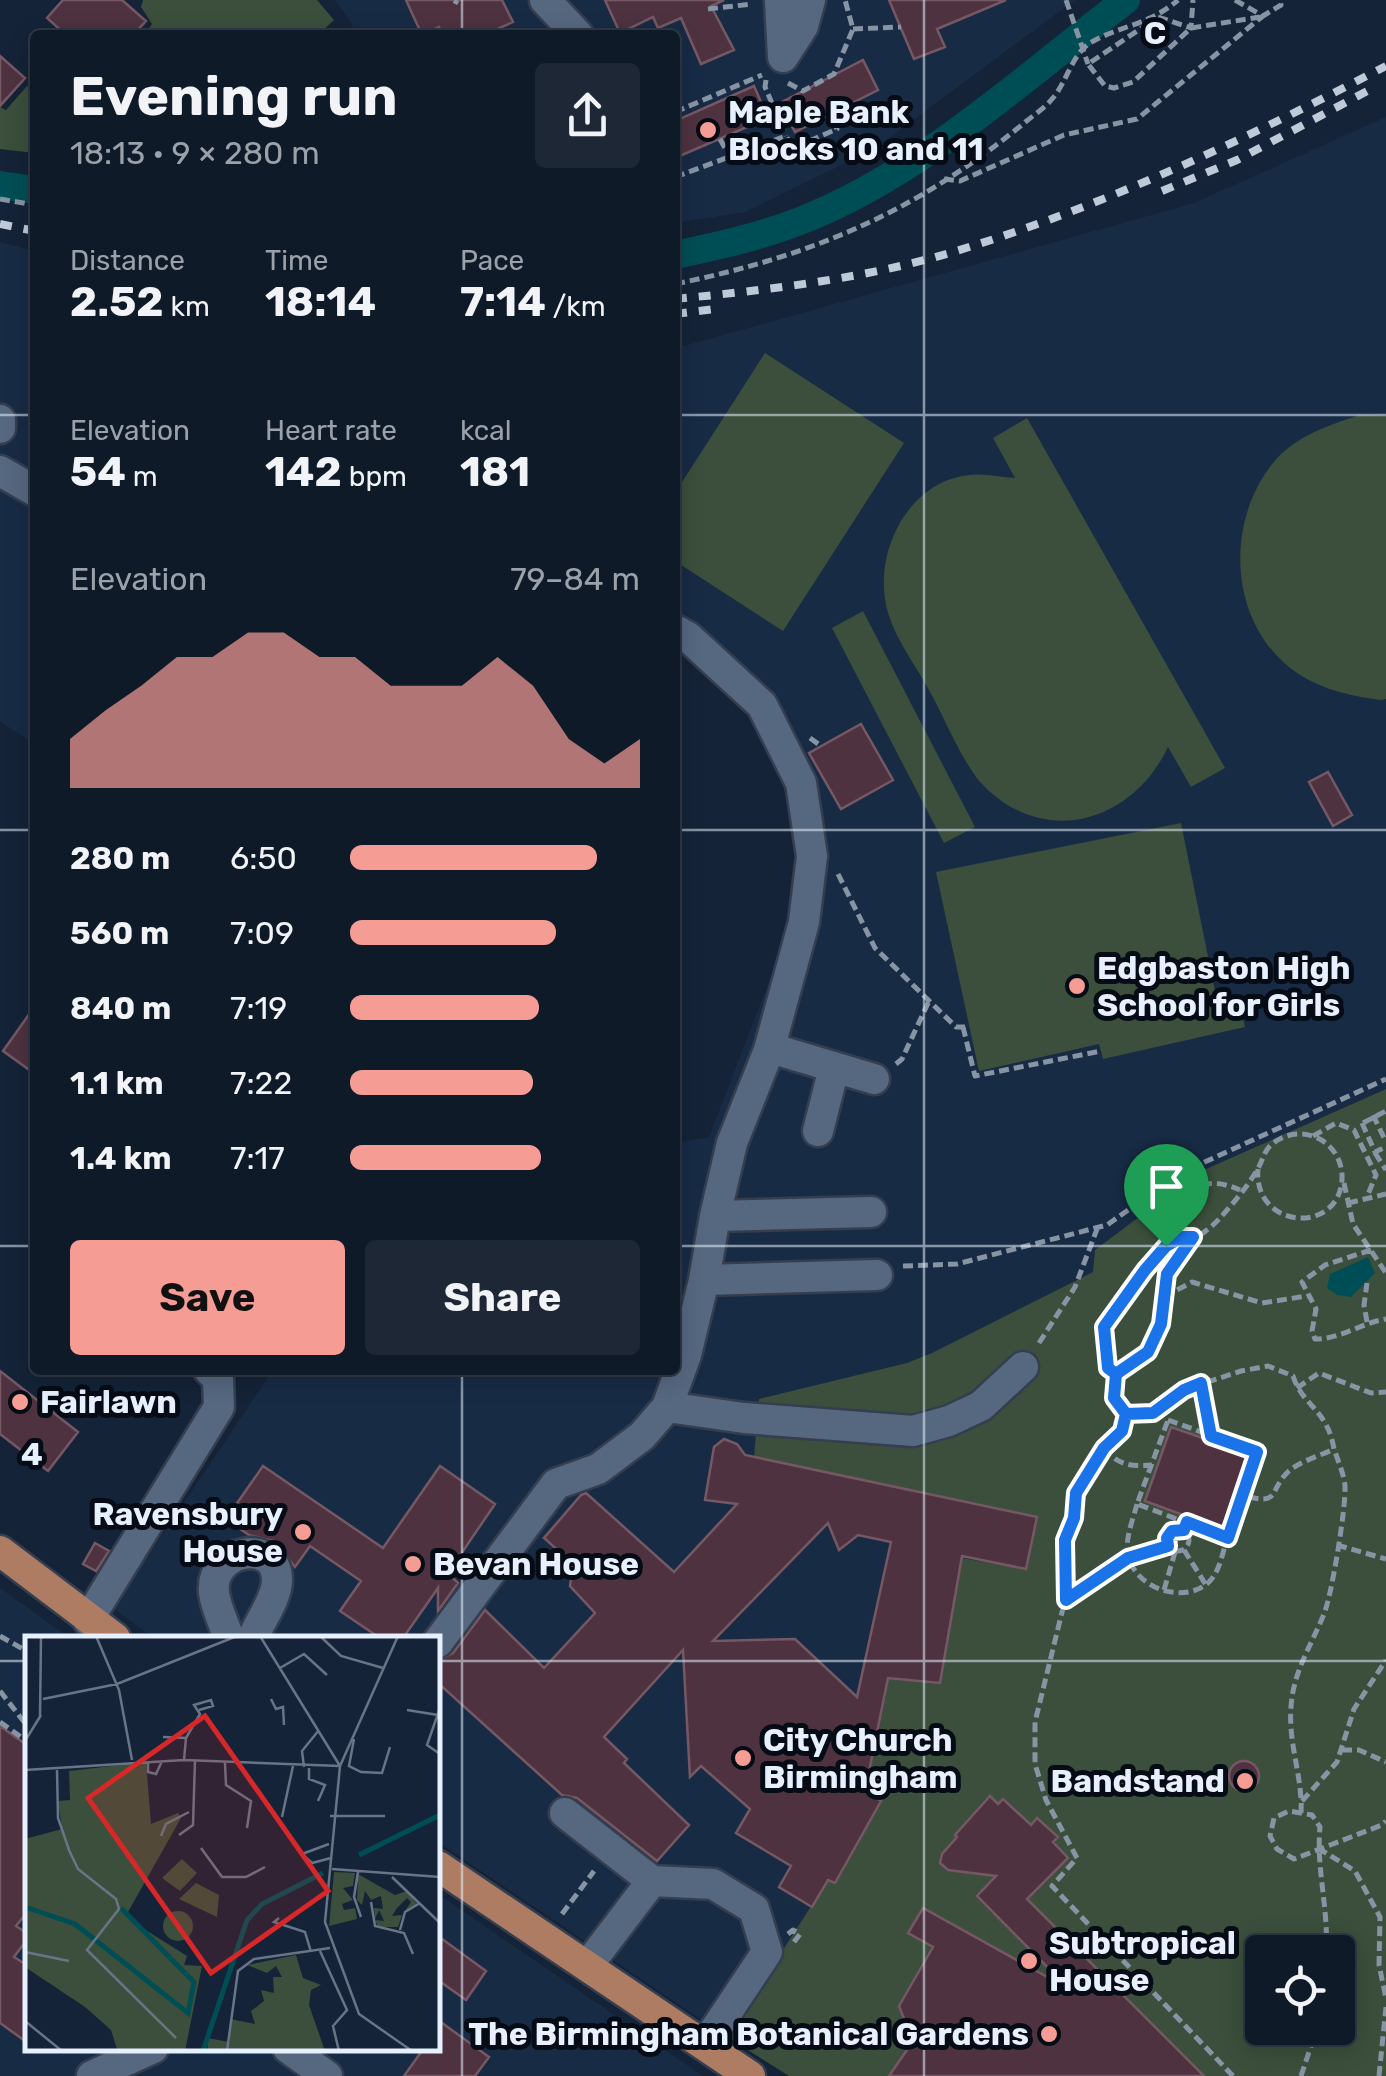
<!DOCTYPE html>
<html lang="en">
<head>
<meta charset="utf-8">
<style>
	body { margin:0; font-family:Rubik,sans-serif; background:#1d2735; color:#f1f3f6; height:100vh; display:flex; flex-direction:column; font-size:38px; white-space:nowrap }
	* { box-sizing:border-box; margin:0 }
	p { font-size:32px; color:#9ba1a8 }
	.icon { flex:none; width:55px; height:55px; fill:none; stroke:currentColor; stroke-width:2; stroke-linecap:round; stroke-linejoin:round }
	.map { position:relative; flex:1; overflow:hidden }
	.side { position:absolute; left:30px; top:30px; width:650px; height:1345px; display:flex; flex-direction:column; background:#0f1a29; border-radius:10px; box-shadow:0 5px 25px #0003,0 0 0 2px #2f3846 }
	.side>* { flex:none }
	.fabs { position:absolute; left:1245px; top:1935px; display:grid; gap:20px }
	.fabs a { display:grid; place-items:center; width:110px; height:110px; border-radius:10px; background:#0f1a29; box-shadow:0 5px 25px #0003,0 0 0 2px #2f3846; font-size:50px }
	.pin { position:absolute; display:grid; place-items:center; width:85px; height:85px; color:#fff; margin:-102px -42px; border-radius:50% 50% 50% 0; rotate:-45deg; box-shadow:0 0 10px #0007 }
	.pin .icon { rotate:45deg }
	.round { display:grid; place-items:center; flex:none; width:105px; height:105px; border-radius:10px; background:#1d2735 }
	.headline { display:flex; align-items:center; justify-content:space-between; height:170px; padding:0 40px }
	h1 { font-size:55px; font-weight:700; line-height:75px }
	.figures { display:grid; grid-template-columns:repeat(3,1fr); gap:15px; height:170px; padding:10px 40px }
	.figures div { display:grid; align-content:center }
	.figures b { font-size:42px; font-weight:700 }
	.figures small { font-size:28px; font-weight:400 }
	.figures p { font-size:28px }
	.chart { height:280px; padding:20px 40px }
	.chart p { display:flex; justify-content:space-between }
	.chart svg { width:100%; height:180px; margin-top:10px; fill:#f59c94; opacity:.7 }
	.button { display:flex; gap:20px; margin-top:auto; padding:20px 40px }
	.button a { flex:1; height:115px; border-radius:10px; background:#f59c94; color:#111; font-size:40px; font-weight:700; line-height:115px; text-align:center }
	.button a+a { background:#1d2735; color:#f1f3f6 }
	ul { padding:0 40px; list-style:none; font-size:32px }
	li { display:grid; grid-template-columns:160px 120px 1fr; align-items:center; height:75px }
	li i { height:25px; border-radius:12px; background:#f59c94 }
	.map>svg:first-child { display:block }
</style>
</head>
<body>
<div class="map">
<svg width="1386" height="2076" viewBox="0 0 1386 2076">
	<rect width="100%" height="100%" fill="#142337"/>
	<path fill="#182b45" d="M335 0H1075L874 149 745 212 675 223V35H343L353 25Z
		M1386 117V1089L1197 1173 1095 1250 1087 1356 1026 1569 940 1683 888 1678 865 1791 881 1801 835 1883 812 1907 727 2037 438 1842V1638H154L113 1608 273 1370H675V1143L709 1137 807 883 784 738 675 649V345L684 346 1194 203Z
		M0 242 35 251V745L0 721Z
		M0 1588 70 1638H28V2048H438V1894L703 2076H0Z"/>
	<path fill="#3b4f3c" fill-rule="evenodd" d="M143 0H317L334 20 318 35H144L152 24 141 7Z
		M27 86 35 91V153L0 149V107L6 110Z
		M765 353 904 443 783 631 675 561V493Z
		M1360 415 1386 416V699L1381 700C1352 696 1326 691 1300 675 1229 629 1223 525 1273 463 1295 436 1329 425 1360 415Z
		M1027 418 1225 768 1191 787 1168 747C1132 823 1043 849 981 783 963 763 943 715 929 690 916 666 897 641 889 616 870 559 905 482 969 475 984 473 1000 477 1015 478L993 438Z
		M863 611 975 827 944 843 832 628Z
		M1181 823 1220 1016 1241 1012 1245 1027 1103 1059 1099 1044 979 1071 936 872Z
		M1386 1089V2076H789L727 2037 828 1880 835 1882 881 1802 865 1791 888 1678 961 1558 1025 1569 1037 1517 754 1457 759 1399 907 1363 932 1353 1093 1272 1095 1250 1197 1173ZM1262 1952H1338V2028H1262Z"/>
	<path fill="#004e55" d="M1368 1257 1375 1273 1351 1297 1337 1295 1327 1288 1330 1274Z"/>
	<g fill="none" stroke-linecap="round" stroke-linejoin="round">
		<path stroke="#004e55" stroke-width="28" d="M0 185 35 190
			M675 255C717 246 759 237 800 221 921 174 1023 78 1126 0"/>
	</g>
	<path fill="#4e323f" stroke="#765865" stroke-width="2.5" fill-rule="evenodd" d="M63 0H122L146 21 133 35H66L47 18Z
		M406 0H502L513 22 484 35H443L439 27 422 35Z
		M605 0H724L711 6 734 50 701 64 681 18 658 28 653 17 620 33Z
		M889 0H1006L937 29 945 47 914 59Z
		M0 56 25 78 0 106Z
		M863 60 878 90 795 132 780 103Z
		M754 86 768 118 675 158V121Z
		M861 724 893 780 841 809 809 753Z
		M1328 772 1352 815 1333 826 1309 782Z
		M35 1006V1074L3 1051Z
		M0 1371 78 1432 48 1471 0 1434Z
		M1171 1427 1251 1455 1224 1530 1145 1501Z
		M724 1439 737 1444 745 1455 1037 1517 1026 1569 962 1556 940 1683 888 1678 865 1791 881 1801 835 1883 828 1880 812 1907 779 1887 791 1866 736 1833 750 1809 701 1766 690 1777 683 1650 604 1737 627 1759 624 1763 689 1825 657 1861 577 1798 562 1795 438 1683V1660L453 1653 485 1610 544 1668 595 1613 570 1586 573 1564 544 1538 581 1495 586 1493 674 1572 737 1504 705 1500 714 1447ZM828 1523 839 1550 858 1535 891 1542 857 1697 795 1639 713 1641Z
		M263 1466 383 1548 440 1466 495 1504 448 1573 458 1583 438 1611V1588L403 1638H380L340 1611 361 1581 310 1546 295 1567 274 1541 249 1535 226 1519Z
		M95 1543 109 1551 96 1571 83 1564Z
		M0 1726 28 1746V1911L16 1926 28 1934V1938L14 1957 28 1966V2043L0 2023Z
		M1229 1776a15 15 0 1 1 30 0a15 15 0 1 1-30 0Z
		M990 1796 998 1804 1003 1799 1031 1825 1037 1818 1058 1837 1053 1842 1068 1858 1027 1899 1204 2076H889L920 2031 906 2024 899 2006 933 1947 908 1933 923 1908 1069 1989 977 1896 996 1876 948 1870 940 1863 942 1854 957 1837 955 1835Z
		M438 1936 486 1971 466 2000 438 1980Z
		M438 2020 489 2057 475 2076H404L424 2048H438Z"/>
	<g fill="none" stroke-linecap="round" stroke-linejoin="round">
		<defs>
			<path id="minor" d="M545 0 578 35
				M784 0 780 2 783 57 803 26 810 0
				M0 420V428
				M0 471 35 491
				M675 630 688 637 762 705 801 783 812 856 804 922 769 1050
				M818 1131 834 1068
				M715 1216 732 1143 769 1050H777L874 1079
				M704 1280 715 1216 871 1212
				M667 1407 744 1418 913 1431 949 1421 981 1406 1023 1367
				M88 1620 219 1407 218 1379 209 1370
				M229 1638C224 1624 216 1608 214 1593 209 1549 277 1537 277 1580 277 1599 260 1620 253 1638
				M438 1642 556 1484 598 1469 642 1436 667 1407 686 1355 704 1280 877 1275
				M565 1813 652 1881
				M588 1965 652 1881 713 1884 754 1909 767 1952 705 2045
				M288 2048 327 2076
				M92 2076 153 2048"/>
			<path id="major" d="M0 1551 115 1638
				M438 1866 750 2076"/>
		</defs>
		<use href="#minor" stroke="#343e4f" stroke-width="35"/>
		<use href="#major" stroke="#343e4f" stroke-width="35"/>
		<path stroke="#8794a4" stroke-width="5" stroke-dasharray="10 5" stroke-linecap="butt" d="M1235 0 1263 16 1281 5 1280 0
			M455 4 457 0
			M708 9 752 4
			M1158 17 1191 28 1193 0
			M1149 23 1088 64 1105 86 1114 88 1133 82 1191 28 1260 17
			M853 29 901 27
			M766 80 765 87 786 136
			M788 83 803 91 834 74 853 29 845 0
			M675 112 762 75
			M720 139 730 157
			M675 177 786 136 793 148 837 129 830 114
			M944 179 960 181 1064 135 1137 119 1263 16
			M0 199 35 205
			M675 284C812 256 914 213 1023 124 1032 116 1044 109 1052 99 1066 84 1072 54 1090 43 1120 25 1148 26 1178 0
			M810 738 821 746
			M838 874 875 948 956 1027H969
			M963 1027 975 1076 1101 1051
			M896 1064 902 1059 929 1001
			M1373 1115 1386 1142
			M1362 1123 1375 1152 1386 1147
			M1363 1123 1386 1111
			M1313 1136 1336 1123 1354 1130 1376 1175 1366 1199
			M1375 1153 1386 1170
			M1344 1183 1353 1224 1386 1273
			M1348 1203 1386 1194
			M1371 1250 1325 1265 1302 1282 1316 1309 1312 1331 1315 1339C1341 1339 1361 1323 1386 1319
			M903 1266 957 1264 1107 1225 1152 1193 1158 1179 1179 1166H1196L1386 1079
			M1164 1297 1192 1282 1262 1303 1307 1296
			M1367 1322 1364 1305 1367 1283
			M1039 1343 1075 1287 1097 1229
			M1115 1374 1108 1368 1105 1327C1120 1299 1159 1238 1193 1237 1173 1195 1198 1171 1240 1190
			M1201 1383 1211 1436
			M1297 1388 1319 1373 1371 1393 1386 1392
			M1126 1415 1153 1413 1183 1390 1241 1371 1268 1366 1293 1376C1303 1407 1327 1408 1334 1449 1322 1455 1301 1461 1290 1470 1267 1490 1283 1507 1242 1495
			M1168 1420 1257 1452 1227 1538 1137 1504Z
			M1104 1448C1118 1465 1130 1467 1152 1465
			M1137 1504C1133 1520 1123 1543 1129 1559 1139 1590 1185 1604 1209 1582 1220 1571 1223 1552 1227 1538
			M1167 1540a11 11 0 1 1 22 0a11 11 0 1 1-22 0Z
			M1337 1545 1386 1559
			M1184 1550 1206 1585
			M1164 1590 1175 1552
			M1065 1600 1128 1558 1168 1546
			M0 1636 28 1652
			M0 1691 28 1727
			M0 1722 28 1742
			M1342 1750H1359L1386 1762
			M1302 1801 1337 1762 1354 1709 1386 1660
			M1301 1813C1303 1778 1288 1744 1291 1707 1293 1672 1311 1646 1324 1614 1332 1594 1346 1508 1345 1486 1344 1474 1338 1461 1334 1449
			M1318 1848 1355 1871 1380 1917 1379 1965 1386 1998
			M562 1914 594 1871
			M788 1934 793 1930 800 1934 794 1942
			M1326 1952C1329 1910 1316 1869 1320 1827L1312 1815 1289 1811 1274 1818 1270 1836 1277 1849 1294 1859 1382 1825 1386 1821
			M1233 2076 1052 1886 1077 1858 1046 1800 1035 1764V1722L1065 1600V1540L1074 1518 1076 1493 1104 1448 1122 1431 1126 1415 1114 1398 1115 1374C1142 1356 1159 1345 1162 1310 1164 1299 1163 1284 1168 1273 1181 1241 1201 1239 1220 1218 1232 1205 1248 1186 1257 1170 1263 1161 1263 1152 1272 1144 1284 1134 1301 1131 1315 1137 1332 1143 1343 1161 1342 1179 1339 1236 1253 1229 1258 1169
			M1301 2076 1317 2028
			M1379 2076 1386 2007"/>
		<use href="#minor" stroke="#566880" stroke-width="30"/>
		<use href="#major" stroke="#ae7c63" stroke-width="30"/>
		<path stroke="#bfcad9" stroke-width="8" stroke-dasharray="12 12" stroke-linecap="butt" d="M1162 191 1237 160 1373 88
			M0 224 35 231
			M675 299C767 290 864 279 953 252 1105 206 1246 139 1386 66
			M675 314 714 309"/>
		<path stroke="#8794a4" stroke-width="5" stroke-dasharray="10 5" stroke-linecap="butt" d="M1066 0 1088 64"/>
	</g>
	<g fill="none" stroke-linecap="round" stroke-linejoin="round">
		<defs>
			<path id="route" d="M1166 1246 1145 1270 1104 1327 1108 1368 1116 1374 1114 1398 1126 1414 1122 1431 1104 1448 1076 1493 1074 1518 1065 1540 1066 1600 1128 1558 1168 1546 1167 1538 1172 1531 1184 1530 1187 1522 1228 1538 1257 1452 1211 1436 1201 1383 1184 1390 1153 1413 1126 1414 1114 1398 1116 1374 1148 1352 1161 1324 1167 1274 1193 1237H1182L1166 1246"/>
		</defs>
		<use href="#route" stroke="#fff" stroke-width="20"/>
		<use href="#route" stroke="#1a73e8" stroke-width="12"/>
	</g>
	<path fill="none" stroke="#e6f0fe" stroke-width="2.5" stroke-opacity="0.55" d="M462 0V35M924 0V2076M0 415H35M675 415H1386M0 830H35M675 830H1386M0 1246H35M675 1246H1386M462 1370V2076M0 1661H28M438 1661H1386"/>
	<g fill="#f59c94" stroke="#060c15" stroke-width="4">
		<circle cx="708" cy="130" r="10"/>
		<circle cx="1077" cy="986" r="10"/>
		<circle cx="20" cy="1402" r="10"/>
		<circle cx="303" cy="1532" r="10"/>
		<circle cx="413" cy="1564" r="10"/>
		<circle cx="743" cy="1758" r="10"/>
		<circle cx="1245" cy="1781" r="10"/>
		<circle cx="1029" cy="1961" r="10"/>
		<circle cx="1049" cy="2034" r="10"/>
	</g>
	<g text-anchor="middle" stroke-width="10" stroke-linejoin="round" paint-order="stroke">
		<g font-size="32" font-weight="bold" fill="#e6f0fe" stroke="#060c15" text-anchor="start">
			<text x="728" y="123">Maple Bank<tspan x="728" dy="37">Blocks 10 and 11</tspan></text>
			<text x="1097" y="979">Edgbaston High<tspan x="1097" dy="37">School for Girls</tspan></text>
			<text x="40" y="1413">Fairlawn</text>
			<text x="283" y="1525" text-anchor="end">Ravensbury<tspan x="283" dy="37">House</tspan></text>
			<text x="433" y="1575">Bevan House</text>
			<text x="763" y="1751">City Church<tspan x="763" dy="37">Birmingham</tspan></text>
			<text x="1225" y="1792" text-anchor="end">Bandstand</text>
			<text x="1049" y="1954">Subtropical<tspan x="1049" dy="37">House</tspan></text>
			<text x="1029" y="2045" text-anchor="end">The Birmingham Botanical Gardens</text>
		</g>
	</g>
	<g transform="translate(25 1636)">
		<rect width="415" height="415" fill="#142337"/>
		<path d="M121 126 126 188 153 177 156 182 103 276 111 288 162 320 159 329 177 330 160 415 92 413 86 394 60 371 0 331V203L37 193 33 165 45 164 44 135ZM157 223 172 237 155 255 137 242ZM309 236 330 237 328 250 318 252 328 264 317 268 319 274 330 272 332 283 304 290ZM333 238 370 259 382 255 392 268 379 276 386 266 382 262 372 272 367 280 377 279 373 291H353L350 284 359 285 354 274 350 283 349 272 358 273 356 260 346 264 340 255 337 269 332 264ZM171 247 194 259 192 281 154 263ZM138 290a15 15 0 1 1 30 0a15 15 0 1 1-30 0ZM271 319 278 342 296 349 286 354 284 369 300 415H183L182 402 205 406V383L230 388 226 375 239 365 236 354 249 357 248 341H257L251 330 242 337 222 329Z" fill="#3b4f3c"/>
		<path fill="none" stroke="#004e55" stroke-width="5" d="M334 219 415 179M0 271 50 288 163 377 169 346 96 272M178 415 222 284 237 268 298 237"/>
		<path fill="none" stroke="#687587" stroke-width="2.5" d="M71 0 94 54 107 124M235 0 315 130M295 0 316 20 358 32M373 0 315 130 300 286 334 378 387 415M255 32 279 18 302 39M18 63 92 48 212 0M246 63 251 73 258 71 259 89M415 72 402 109 415 118M382 74 413 79M15 80 16 0M138 101 161 102 159 124M161 102 175 78 169 69 186 64 188 70 174 74M329 103 324 130 336 136 357 137 365 111M0 105 16 79M123 127V136L131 138 137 125M200 127 201 149 226 165 222 192M279 131 277 115 294 94M284 132V143L300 149 293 165M0 134 159 124 315 130M32 134 33 182 44 214 53 233 91 263 94 273 62 314 151 402M305 180H360M257 181 268 130M154 199 168 189 170 124M136 200 141 188 164 176M304 208 277 218 287 227 306 222M176 212 197 241H221L240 231M307 233 415 241M333 236 329 261 336 281M367 241 415 287M346 266 350 290 379 297 388 318M254 282 249 286 280 296 286 316M375 294 380 276 395 267M295 315 322 374 308 390 314 415M0 316 44 325M0 385 37 415M202 415 213 335 229 323 305 312"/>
		<path fill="#d62828" fill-opacity="0.15" stroke="#d62828" stroke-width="5" d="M180 80 303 255 186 337 63 162Z"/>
		<rect width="415" height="415" fill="none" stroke="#e6f0fe" stroke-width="5"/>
	</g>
	<g font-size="32" text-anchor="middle" font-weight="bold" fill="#e6f0fe" stroke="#060c15" stroke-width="10" stroke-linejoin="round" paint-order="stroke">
		<text x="1155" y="44">C</text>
		<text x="32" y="1465">4</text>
	</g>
</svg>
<div class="fabs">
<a><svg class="icon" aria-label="locate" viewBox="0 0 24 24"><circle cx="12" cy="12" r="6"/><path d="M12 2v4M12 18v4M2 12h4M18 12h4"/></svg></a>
</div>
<div class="pin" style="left:1166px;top:1246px;background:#1e9e55"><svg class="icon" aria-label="arrive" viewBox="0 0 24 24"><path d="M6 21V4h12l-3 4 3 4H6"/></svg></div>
<section class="side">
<div class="headline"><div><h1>Evening run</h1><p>18:13 · 9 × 280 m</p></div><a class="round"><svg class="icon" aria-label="share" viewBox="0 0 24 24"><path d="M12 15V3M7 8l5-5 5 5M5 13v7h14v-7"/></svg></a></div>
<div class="figures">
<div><p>Distance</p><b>2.52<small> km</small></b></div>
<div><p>Time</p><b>18:14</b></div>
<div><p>Pace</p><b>7:14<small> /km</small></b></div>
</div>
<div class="figures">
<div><p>Elevation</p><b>54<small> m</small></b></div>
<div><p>Heart rate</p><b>142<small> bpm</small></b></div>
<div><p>kcal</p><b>181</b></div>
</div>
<div class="chart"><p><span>Elevation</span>79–84 m</p>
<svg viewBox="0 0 160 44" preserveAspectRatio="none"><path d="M0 44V32L10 25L20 19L30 12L40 12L50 6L60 6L70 12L80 12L90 19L100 19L110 19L120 12L130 19L140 32L150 38L160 32V44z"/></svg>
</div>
<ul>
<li><b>280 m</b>6:50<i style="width:85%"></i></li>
<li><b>560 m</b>7:09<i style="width:71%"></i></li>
<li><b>840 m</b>7:19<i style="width:65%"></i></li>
<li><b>1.1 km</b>7:22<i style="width:63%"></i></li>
<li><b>1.4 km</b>7:17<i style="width:66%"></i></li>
</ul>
<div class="button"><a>Save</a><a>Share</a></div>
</section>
</div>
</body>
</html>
